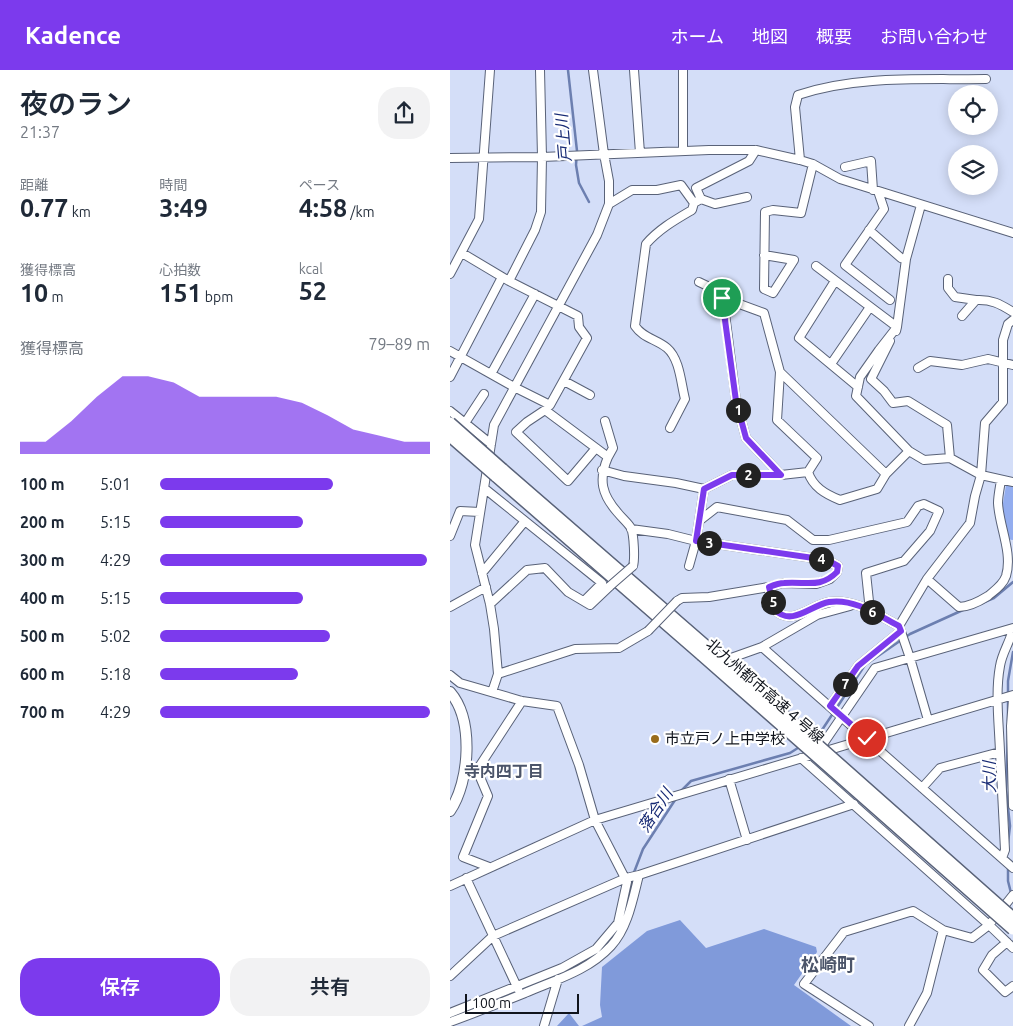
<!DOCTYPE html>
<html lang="ja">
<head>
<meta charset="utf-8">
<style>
	body { margin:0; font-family:Ubuntu,"Noto Sans JP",sans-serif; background:#f2f2f3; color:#1f2937; height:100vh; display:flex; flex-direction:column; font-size:19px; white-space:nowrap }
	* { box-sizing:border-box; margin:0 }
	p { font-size:16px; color:#747a83 }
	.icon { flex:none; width:28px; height:28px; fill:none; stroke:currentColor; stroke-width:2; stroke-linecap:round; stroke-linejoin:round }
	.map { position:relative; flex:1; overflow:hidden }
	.panel { display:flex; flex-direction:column; background:#fff; width:450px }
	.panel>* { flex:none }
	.fabs { position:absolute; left:498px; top:15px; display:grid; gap:10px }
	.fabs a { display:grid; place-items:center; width:50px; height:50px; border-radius:50%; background:#fff; box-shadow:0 2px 12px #0003; font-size:25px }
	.scale { position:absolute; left:15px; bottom:12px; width:114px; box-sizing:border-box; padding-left:5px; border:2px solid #10141c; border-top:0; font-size:14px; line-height:18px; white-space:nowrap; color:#10141c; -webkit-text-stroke:4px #fff; paint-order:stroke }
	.pin { position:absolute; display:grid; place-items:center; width:42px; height:42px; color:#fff; margin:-21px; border:2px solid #fff; border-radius:50%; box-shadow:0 1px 5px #0007 }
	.km { position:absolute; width:25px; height:25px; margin:-12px; border-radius:50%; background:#222; color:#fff; font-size:14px; line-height:25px; text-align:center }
	.round { display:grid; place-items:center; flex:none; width:52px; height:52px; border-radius:20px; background:#f2f2f3 }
	.summary { display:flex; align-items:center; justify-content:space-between; height:85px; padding:0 20px }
	h1 { font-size:28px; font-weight:600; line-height:38px }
	.stats { display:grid; grid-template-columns:repeat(3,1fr); gap:8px; height:85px; padding:5px 20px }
	.stats div { display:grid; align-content:center }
	.stats b { font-size:25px; font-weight:600 }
	.stats small { font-size:14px; font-weight:400 }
	.stats p { font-size:14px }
	.chart { height:140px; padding:10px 20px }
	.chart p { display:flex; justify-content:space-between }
	.chart svg { width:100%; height:90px; margin-top:5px; fill:#7c3aed; opacity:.7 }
	.primary-button { display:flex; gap:10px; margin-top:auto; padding:10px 20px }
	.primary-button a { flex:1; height:58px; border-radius:20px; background:#7c3aed; color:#fff; font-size:20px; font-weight:600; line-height:58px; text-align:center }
	.primary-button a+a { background:#f2f2f3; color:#1f2937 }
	ul { padding:0 20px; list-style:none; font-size:16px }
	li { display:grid; grid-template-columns:80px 60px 1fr; align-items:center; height:38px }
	li i { height:12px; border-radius:6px; background:#7c3aed }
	header { display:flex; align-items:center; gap:30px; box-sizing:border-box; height:70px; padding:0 25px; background:#7c3aed; color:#fff }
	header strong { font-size:24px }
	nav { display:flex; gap:28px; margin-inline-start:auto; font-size:18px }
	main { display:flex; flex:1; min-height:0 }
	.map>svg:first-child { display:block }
</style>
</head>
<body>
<header>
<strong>Kadence</strong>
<nav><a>ホーム</a><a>地図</a><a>概要</a><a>お問い合わせ</a></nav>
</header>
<main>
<section class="panel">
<div class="summary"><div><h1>夜のラン</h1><p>21:37</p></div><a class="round"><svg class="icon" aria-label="share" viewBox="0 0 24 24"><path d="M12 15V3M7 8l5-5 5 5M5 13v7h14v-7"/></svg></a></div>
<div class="stats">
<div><p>距離</p><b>0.77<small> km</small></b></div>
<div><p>時間</p><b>3:49</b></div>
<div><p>ペース</p><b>4:58<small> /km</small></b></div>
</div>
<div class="stats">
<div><p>獲得標高</p><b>10<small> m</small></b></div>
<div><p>心拍数</p><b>151<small> bpm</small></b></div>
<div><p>kcal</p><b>52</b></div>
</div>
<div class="chart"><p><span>獲得標高</span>79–89 m</p>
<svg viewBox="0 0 160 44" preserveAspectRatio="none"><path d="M0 44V38L10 38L20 28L30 16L40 6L50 6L60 9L70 16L80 16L90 16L100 16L110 19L120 25L130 32L140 35L150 38L160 38V44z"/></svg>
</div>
<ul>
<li><b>100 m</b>5:01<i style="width:64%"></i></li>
<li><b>200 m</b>5:15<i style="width:53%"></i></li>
<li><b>300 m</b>4:29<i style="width:99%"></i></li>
<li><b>400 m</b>5:15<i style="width:53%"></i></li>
<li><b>500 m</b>5:02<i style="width:63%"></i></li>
<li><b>600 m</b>5:18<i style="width:51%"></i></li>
<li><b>700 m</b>4:29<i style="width:100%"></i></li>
</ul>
<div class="primary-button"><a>保存</a><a>共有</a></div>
</section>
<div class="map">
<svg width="563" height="956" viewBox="0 0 563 956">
	<rect width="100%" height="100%" fill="#d4def8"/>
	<path fill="#809ada" d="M230 850 256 878 314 859 366 877 367 882 344 915 401 956H132L152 947 150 935 152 897 197 861Z
		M119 943 129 956H107Z"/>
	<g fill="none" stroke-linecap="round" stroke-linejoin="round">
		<path stroke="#6c7fb0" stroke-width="2.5" d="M118 0 127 81 126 95 129 113 139 132
			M532 533 544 528 563 512
			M558 651V611L563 582
			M558 661 556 720 560 756 558 773
			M364 668 368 666 415 595 460 564 513 540
			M230 722 241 711 340 683 351 676
			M558 796V811L563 831
			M183 805 193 779 227 727
			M175 838 180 817
			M82 914 135 892 142 885
			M0 947 66 921"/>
		<path stroke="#93adef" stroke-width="14" d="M563 416 559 440 563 463"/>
		<defs>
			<path id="minor" d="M184 0 190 83
				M233 0V81
				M0 88 92 87 259 80H306L350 90 363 94 390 109 563 163
				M350 90 345 37 348 25C407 5 474 10 536 9
				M395 97 421 91 423 120
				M428 121 434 139 395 195 440 230
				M251 129 265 134 297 127
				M159 134 182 120H207L231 115 244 133 251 129 246 118 299 91 306 80
				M419 160 451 188
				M314 185 344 190 323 223 314 219 315 142 323 140 351 143 363 94
				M366 196 447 257 446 261
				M0 204 29 149 40 0
				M498 209V218L505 227 526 230
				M59 211 85 160 91 142 92 87 90 0
				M385 211 349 268 408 317
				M249 212 268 221 273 228
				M512 246 526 230C541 229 550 234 563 242
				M440 271 421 309 434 321 443 333 458 331 497 355 500 388 474 390 459 381
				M0 281 64 317 100 335 137 268 129 257 128 246 59 211 12 183
				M381 294 420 237
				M468 298 480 291 512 295 538 289 563 295
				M330 302 327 350 367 388 358 402 331 405
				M41 304 85 224
				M0 307 52 207
				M114 311 140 325
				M34 324 15 353 41 374
				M0 341 15 353
				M155 351 163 378 158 387
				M220 358 235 329C231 314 230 289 217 278 206 269 193 268 185 256L196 174C209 159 225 150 242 140L244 133
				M146 378 118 411 66 362 77 352 95 340 158 387C148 410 152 425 168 443 172 448 178 453 181 458 184 465 185 489 183 496
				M500 388 531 405 563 412
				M152 400 174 406 226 413 254 419 282 405H331L296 368 286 331 273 228 314 243 330 302 436 404 459 381 406 326 410 307 429 280 447 257 456 189 471 135
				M358 402C363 417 375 424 390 430L427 419 436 404
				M34 418 152 513 134 531
				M249 451 267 437 337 450 363 470H379L457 452 468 436 474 434 489 441 480 461 454 491 416 503 420 541
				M181 459 218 464 246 471 377 490 388 496 387 502 380 509 366 514 333 513 319 517 259 527 232 528 227 531
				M0 466 10 441 30 442
				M239 496 246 471 254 419
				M32 503 75 451
				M477 509 509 537C518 537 530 531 538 526 545 520 553 515 556 506 563 483 549 456 548 433 548 426 550 417 551 410
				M319 517 325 540C342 557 361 535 379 532 404 528 428 545 449 556L460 588 478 650
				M40 534 77 500 95 498 118 522 140 535 160 516
				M0 537 36 517
				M449 556 477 509 520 453 525 426 531 405 535 353 553 332V270L558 254 563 250
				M312 577 563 798
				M281 588 312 577 367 545 400 536
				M48 604 125 579 169 578 198 561
				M0 605 10 613 72 631 107 636 129 695 145 750 177 812 168 853 146 879 112 898 0 943
				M42 622 48 604 44 559 40 534 25 475 44 355 147 165 159 134V111L154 84 143 0
				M563 629 561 656 563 736
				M380 636 408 596 451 561
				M369 680 425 598 563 558
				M550 682 555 780 552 788
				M351 688 539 855 563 878
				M279 709 297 770
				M472 718 490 698 550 682C549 654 545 623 550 596 552 583 560 572 563 559
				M39 797 13 787 38 726 27 700 72 631
				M16 808 68 919
				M0 816 145 750 563 625
				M557 872 542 885 533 900 555 922 563 916
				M0 906 43 866 176 808 189 805 404 734
				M0 952C25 943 50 933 75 923 105 910 138 901 161 876 178 858 183 828 189 805
				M94 956 108 909
				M419 956 354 914 394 862 463 841 493 860 522 868 539 855 563 825
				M459 956 477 923 493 860"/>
			<path id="major" d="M0 622C24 650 20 711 0 741"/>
			<path id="highway" d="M52 399 258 578
				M46 406 252 585"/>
		</defs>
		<use href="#minor" stroke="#596278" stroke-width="10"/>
		<use href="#major" stroke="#596278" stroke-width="12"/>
		<use href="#highway" stroke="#596278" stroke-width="14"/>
		<use href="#minor" stroke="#fff" stroke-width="8"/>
		<use href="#major" stroke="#fff" stroke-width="10"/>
		<use href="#highway" stroke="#fff" stroke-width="11"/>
		<defs>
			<path id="minor-bridge" d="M160 516 183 496
				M198 561 227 531"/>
			<path id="highway-bridge" d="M0 353 52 399
				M0 366 46 406
				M258 578 563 848
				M252 585 563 859"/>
		</defs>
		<use href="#minor-bridge" stroke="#596278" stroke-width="10" stroke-linecap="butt"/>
		<use href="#highway-bridge" stroke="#596278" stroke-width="14" stroke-linecap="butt"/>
		<use href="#minor-bridge" stroke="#fff" stroke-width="8"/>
		<use href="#highway-bridge" stroke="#fff" stroke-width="11"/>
	</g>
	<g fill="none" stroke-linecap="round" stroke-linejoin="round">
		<defs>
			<path id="route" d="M272 228 286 331 296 368 331 405H282L254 419 246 471 377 490 388 496 387 502C370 519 356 511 334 513 329 513 324 515 319 517L325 540C342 557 361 535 379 532 404 528 428 545 449 556L451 561 408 596 380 636 417 668"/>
		</defs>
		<use href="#route" stroke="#fff" stroke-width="10"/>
		<use href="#route" stroke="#7c3aed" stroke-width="6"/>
	</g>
	<circle fill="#996c1b" stroke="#fff" stroke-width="2" cx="205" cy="669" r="5"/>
	<g text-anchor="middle" stroke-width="4.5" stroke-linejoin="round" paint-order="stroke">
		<g font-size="15" fill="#10141c" stroke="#fff">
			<text transform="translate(315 621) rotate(41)" y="5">北九州都市高速４号線</text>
		</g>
		<g font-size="15" fill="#10141c" stroke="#fff" text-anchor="start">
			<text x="215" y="674">市立戸ノ上中学校</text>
		</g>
		<g font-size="16" font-style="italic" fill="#172a74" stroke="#fff">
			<text transform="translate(113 68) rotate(-95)" y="6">戸上川</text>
			<text transform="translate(539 707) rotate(-91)" y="6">大川</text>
			<text transform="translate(205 740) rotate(-57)" y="6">落合川</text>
		</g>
		<g font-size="16" font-weight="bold" fill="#4b5469" stroke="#fff">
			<text x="54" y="707">寺内四丁目</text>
		</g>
		<g font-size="18" font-weight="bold" fill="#4b5469" stroke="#fff">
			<text x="378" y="901">松崎町</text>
		</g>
	</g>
</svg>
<div class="fabs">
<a><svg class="icon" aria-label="locate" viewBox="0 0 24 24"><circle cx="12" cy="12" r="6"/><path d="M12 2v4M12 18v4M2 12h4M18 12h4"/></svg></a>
<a><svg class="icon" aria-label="layers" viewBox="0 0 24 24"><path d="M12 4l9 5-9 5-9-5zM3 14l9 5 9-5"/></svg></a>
</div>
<div class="scale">100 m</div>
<div class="pin" style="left:272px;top:228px;background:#1e9e55"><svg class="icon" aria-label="arrive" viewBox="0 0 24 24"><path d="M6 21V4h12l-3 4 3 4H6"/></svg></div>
<div class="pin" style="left:417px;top:668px;background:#d93025"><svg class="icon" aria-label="check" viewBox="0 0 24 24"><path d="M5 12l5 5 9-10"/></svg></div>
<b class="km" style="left:288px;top:340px">1</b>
<b class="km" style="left:298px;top:405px">2</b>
<b class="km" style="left:259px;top:473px">3</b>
<b class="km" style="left:371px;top:489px">4</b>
<b class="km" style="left:323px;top:532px">5</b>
<b class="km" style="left:422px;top:542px">6</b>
<b class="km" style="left:395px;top:614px">7</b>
</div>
</main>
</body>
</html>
